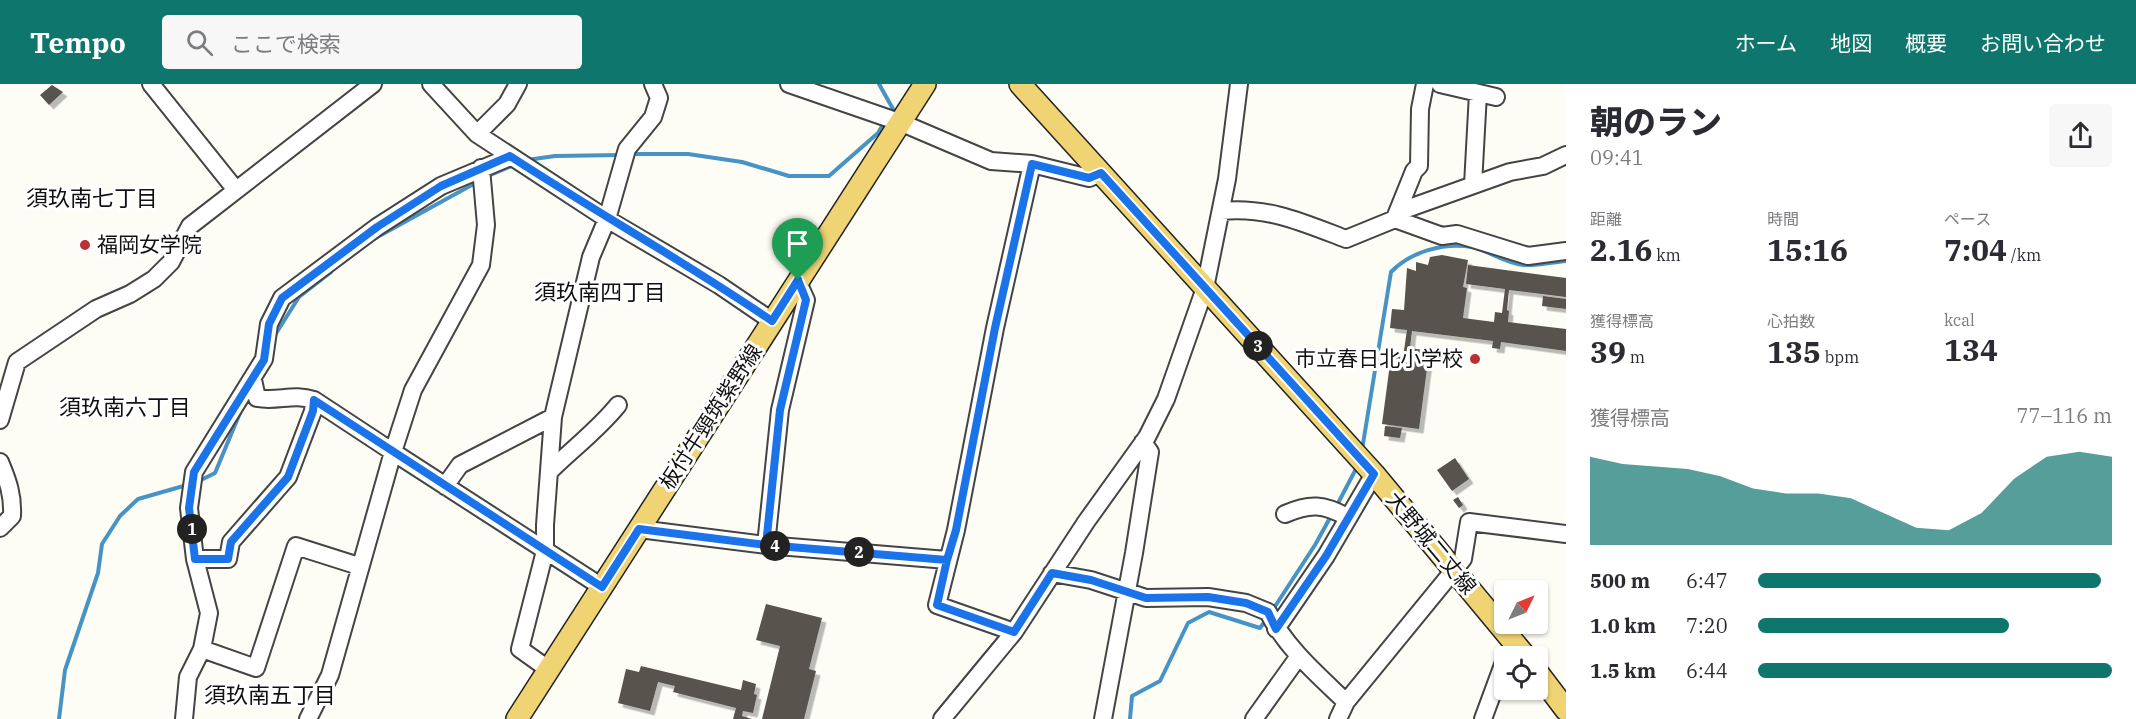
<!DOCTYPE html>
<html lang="ja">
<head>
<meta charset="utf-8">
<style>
	body { margin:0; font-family:"IBM Plex Serif","Noto Sans JP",serif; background:#f7f7f7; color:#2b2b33; height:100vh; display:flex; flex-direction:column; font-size:22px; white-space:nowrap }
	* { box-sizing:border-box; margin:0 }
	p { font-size:20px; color:#7c7c81 }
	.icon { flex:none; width:33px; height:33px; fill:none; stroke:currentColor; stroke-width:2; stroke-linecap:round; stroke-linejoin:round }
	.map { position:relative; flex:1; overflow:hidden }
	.drawer { display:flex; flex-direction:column; background:#fff; width:570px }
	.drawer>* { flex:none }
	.needle { width:39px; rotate:47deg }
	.controls { position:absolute; left:1494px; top:496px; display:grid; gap:12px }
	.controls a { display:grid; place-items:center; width:54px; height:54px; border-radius:6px; background:#fff; box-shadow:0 2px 4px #0004; font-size:30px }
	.pin { position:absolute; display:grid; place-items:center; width:51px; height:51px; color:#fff; margin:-62px -26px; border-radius:50% 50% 50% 0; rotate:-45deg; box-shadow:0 0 6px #0007 }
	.pin .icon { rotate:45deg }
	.km { position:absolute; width:30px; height:30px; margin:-15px; border-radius:50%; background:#222; color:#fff; font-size:16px; line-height:30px; text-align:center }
	.round { display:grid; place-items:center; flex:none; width:63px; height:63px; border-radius:6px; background:#f7f7f7 }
	.head { display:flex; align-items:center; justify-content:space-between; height:102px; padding:0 24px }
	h1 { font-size:33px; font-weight:800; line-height:45px }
	.stats { display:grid; grid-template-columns:repeat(3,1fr); gap:9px; height:102px; padding:6px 24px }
	.stats div { display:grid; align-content:center }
	.stats b { font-size:30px; font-weight:800 }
	.stats small { font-size:16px; font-weight:400 }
	.stats p { font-size:16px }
	.chart { height:168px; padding:12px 24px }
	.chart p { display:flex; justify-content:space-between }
	.chart svg { width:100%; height:108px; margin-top:6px; fill:#0f766e; opacity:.7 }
	ul { padding:0 24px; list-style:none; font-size:20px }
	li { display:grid; grid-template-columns:96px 72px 1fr; align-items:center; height:45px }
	li i { height:15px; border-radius:8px; background:#0f766e }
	header { display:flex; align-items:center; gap:36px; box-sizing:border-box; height:84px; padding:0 30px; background:#0f766e; color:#fff }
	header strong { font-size:28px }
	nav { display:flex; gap:33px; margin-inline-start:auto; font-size:21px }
	.search { width:420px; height:54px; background:#f7f7f7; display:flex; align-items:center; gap:15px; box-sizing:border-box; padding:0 21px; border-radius:6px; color:#7c7c81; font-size:22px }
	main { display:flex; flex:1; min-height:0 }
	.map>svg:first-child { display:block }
</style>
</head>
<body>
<header>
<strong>Tempo</strong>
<div class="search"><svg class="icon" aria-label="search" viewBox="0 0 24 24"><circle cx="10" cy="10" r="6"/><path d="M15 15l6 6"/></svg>ここで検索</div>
<nav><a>ホーム</a><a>地図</a><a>概要</a><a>お問い合わせ</a></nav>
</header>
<main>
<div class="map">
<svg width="1566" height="635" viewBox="0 0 1566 635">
	<defs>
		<filter id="shadow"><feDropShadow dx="4.5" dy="4.5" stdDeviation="0" flood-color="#0004"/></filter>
	</defs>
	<rect width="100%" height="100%" fill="#fefdf5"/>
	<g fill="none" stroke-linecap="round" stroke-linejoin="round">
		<path stroke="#4793c6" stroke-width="4" d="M879 0 893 25 890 30
			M631 70H688L742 78 789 92H829L878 49 884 39
			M527 76 555 72 621 71
			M488 92 514 81
			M372 156 479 97
			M275 251 299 213 331 188
			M1362 366 1391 188C1410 168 1444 158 1472 163 1489 167 1507 180 1524 181 1538 182 1553 178 1566 177
			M197 398 215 389 240 329
			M1336 423 1358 381
			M1272 527 1315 461 1331 432
			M59 635 65 586 98 489 102 460 120 432 138 415 187 401
			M1130 635 1132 612 1160 597 1188 539 1209 528 1260 544 1266 536"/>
	</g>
	<path fill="#59524d" filter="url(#shadow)" d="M52 1 63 8 49 21 40 11Z
		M1442 171 1468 176 1463 203 1467 204 1463 234 1494 238 1495 228 1502 229 1505 205 1466 200 1468 181 1566 194V213L1509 206 1507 226 1509 227 1508 238 1566 245V267L1501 258 1500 265 1492 264 1493 257 1412 247 1410 264 1423 266 1421 276 1428 277 1419 345 1382 340 1391 272 1403 273 1407 246 1390 244 1392 225 1404 226 1407 184 1416 187V178L1428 181 1430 173Z
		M1543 212 1566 215V225L1542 222Z
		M1385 342 1402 344 1400 354 1384 352Z
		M1455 374 1469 395 1452 407 1437 386Z
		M1458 413 1463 421 1459 424 1453 416Z
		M766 520 822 534 809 585 816 587 804 635H762L780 562 756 556Z
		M641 582 741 606 743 596 756 600 754 610 757 611 753 629 743 627 742 632 752 635H733L736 624 673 608 675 602 658 598 650 627 618 619 626 585 639 588Z"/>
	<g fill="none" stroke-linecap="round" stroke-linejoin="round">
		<defs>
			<path id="minor" d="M151 0 236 106
				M431 0 477 50 607 135 719 201 772 237
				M789 0 902 39 991 77 1032 80 995 244 956 446 937 521 1014 548
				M1440 0 1496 13
				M477 50 507 20 518 0
				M1032 80 1089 94 1101 89
				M481 84 486 141 481 181 413 306 393 368 602 503
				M1473 101 1478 9
				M1221 127C1267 122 1304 139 1346 155L1395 135 1442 152 1457 150 1528 172 1566 167
				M1398 128 1510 88 1543 82 1566 71
				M1395 134 1414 87 1419 82 1420 25 1425 0
				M797 196 806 216 780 326 766 461 947 476
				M253 296 257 314C278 318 293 309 314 316L393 368 330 591 308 635
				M0 336 17 278 96 225 130 210 154 195 171 178 190 142 373 0
				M0 378C8 397 13 411 12 432L0 444
				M549 388C571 366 598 346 618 321
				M445 402 460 381 553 333
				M1285 430C1310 419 1324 420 1347 433
				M639 445 766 461
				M195 475H228L231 458 288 393 313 327 314 316
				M1052 489 1091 496 1146 514 1208 513 1246 519 1268 528C1286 564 1318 591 1346 618L1338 635
				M1276 545 1326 472 1374 390
				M202 565 256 584 296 462 359 482
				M548 585 520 565 545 467V441L553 333 591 173 607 135 627 65 653 33 659 14 653 0
				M1346 618 1463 475 1469 438 1566 450
				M184 635 188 593 202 565 209 529 195 475 189 424 194 388 264 275 269 240 282 214 377 143 441 102 510 73
				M942 635 1014 548 1086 438 1147 353 1166 315 1205 204 1227 95 1239 0
				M1103 635 1134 469 1150 368 1143 358
				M1254 635 1299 572
				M1483 635 1504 578"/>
			<path id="major" d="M1020 0 1374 390 1526 573
				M1538 589 1566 626
				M517 635 925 0"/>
		</defs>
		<use href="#minor" stroke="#444" stroke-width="20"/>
		<use href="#major" stroke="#222" stroke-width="24"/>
		<use href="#minor" stroke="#fff" stroke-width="16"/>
		<use href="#major" stroke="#f0d373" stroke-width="21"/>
	</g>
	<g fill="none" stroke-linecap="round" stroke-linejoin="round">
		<defs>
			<path id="route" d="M798 196 772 237C687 179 596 128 510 72L441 102 377 143 282 214 269 240 264 276 194 388 189 424 195 475H228L231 458 288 393 313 327 314 316 602 503 639 445 766 461 947 476 937 521 1014 548 1052 489 1091 496 1146 514 1208 513 1246 519 1268 528 1276 545 1326 472 1374 390 1101 89 1089 94 1032 80 995 244 956 446 947 476 766 461 780 326 806 216 798 196"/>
		</defs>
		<use href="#route" stroke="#fff" stroke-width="12"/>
		<use href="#route" stroke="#1a73e8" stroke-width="8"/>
	</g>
	<g fill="#ba3035" stroke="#fff" stroke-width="2">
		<circle cx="85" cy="161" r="6"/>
		<circle cx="1475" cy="275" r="6"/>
	</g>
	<g text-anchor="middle" stroke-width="6" stroke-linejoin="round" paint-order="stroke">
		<g font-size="21" fill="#111" stroke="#fff" text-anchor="start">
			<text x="97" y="168">福岡女学院</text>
			<text x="1463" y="282" text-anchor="end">市立春日北小学校</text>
		</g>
		<g font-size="21" fill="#111" stroke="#fff">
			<text transform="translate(711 333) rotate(-57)" y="7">板付牛頸筑紫野線</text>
			<text transform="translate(1431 459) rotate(50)" y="7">大野城二丈線</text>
		</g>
		<g font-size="22" fill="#111" stroke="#fff">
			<text x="92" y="122">須玖南七丁目</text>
			<text x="600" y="216">須玖南四丁目</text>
			<text x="125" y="331">須玖南六丁目</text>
			<text x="270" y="619">須玖南五丁目</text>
		</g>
	</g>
</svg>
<div class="controls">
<a><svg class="needle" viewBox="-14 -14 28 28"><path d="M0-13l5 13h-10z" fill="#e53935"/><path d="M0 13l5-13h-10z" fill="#7c7c81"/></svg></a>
<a><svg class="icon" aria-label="locate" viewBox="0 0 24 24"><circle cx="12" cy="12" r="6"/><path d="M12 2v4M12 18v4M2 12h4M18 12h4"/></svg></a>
</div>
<div class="pin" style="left:798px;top:196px;background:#1e9e55"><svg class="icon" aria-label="arrive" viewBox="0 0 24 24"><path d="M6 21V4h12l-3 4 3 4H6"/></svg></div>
<b class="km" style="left:192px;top:445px">1</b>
<b class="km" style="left:859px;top:468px">2</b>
<b class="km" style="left:1258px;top:262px">3</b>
<b class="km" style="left:775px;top:462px">4</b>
</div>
<section class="drawer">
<div class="head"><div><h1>朝のラン</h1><p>09:41</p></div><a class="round"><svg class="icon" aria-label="share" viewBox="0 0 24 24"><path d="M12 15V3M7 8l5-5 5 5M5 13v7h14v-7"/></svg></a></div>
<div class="stats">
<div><p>距離</p><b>2.16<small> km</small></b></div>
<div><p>時間</p><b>15:16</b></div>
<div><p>ペース</p><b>7:04<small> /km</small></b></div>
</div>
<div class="stats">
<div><p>獲得標高</p><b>39<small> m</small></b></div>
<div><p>心拍数</p><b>135<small> bpm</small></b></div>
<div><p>kcal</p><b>134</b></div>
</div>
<div class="chart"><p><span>獲得標高</span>77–116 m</p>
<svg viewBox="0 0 160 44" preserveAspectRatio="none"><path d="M0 44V8L10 11L20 12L30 13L40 16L50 21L60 23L70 23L80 25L90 31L100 37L110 38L120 31L130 17L140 8L150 6L160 8V44z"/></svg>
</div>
<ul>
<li><b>500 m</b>6:47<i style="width:97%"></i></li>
<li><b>1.0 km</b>7:20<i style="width:71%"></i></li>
<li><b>1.5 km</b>6:44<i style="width:100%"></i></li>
</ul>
</section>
</main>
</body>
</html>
